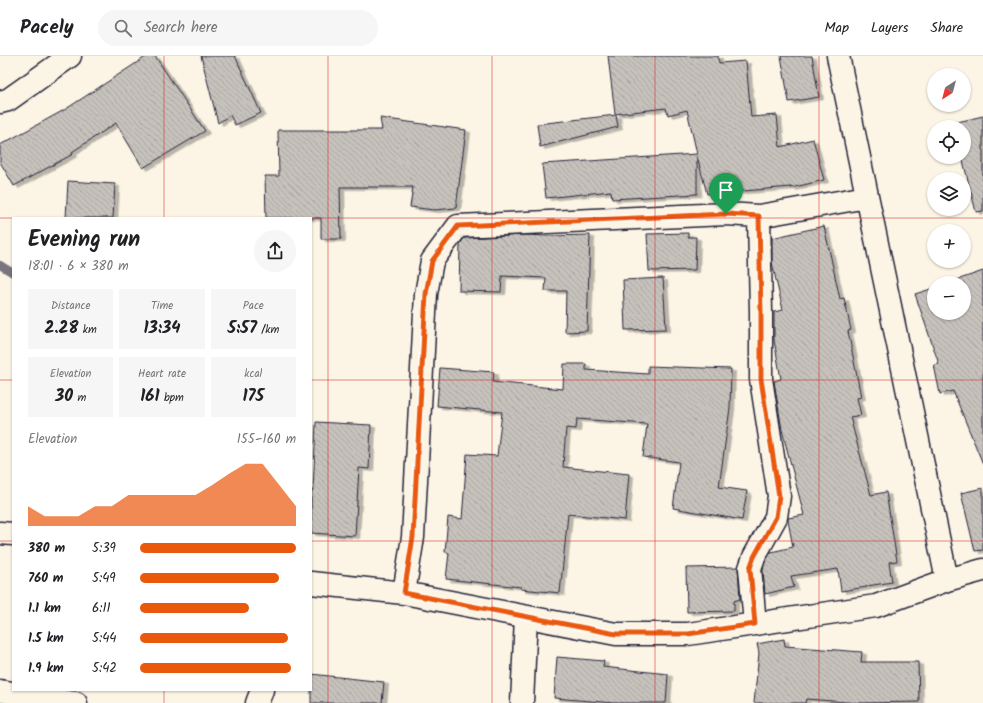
<!DOCTYPE html>
<html lang="en">
<head>
<meta charset="utf-8">
<style>
	body { margin:0; font-family:Kalam,sans-serif; background:#f6f6f6; color:#202124; height:100vh; display:flex; flex-direction:column; font-size:15px; white-space:nowrap }
	* { box-sizing:border-box; margin:0 }
	p { font-size:13px; color:#757577 }
	.icon { flex:none; width:22px; height:22px; fill:none; stroke:currentColor; stroke-width:2; stroke-linecap:round; stroke-linejoin:round }
	.map { position:relative; flex:1; overflow:hidden }
	.details { position:absolute; left:12px; top:161px; width:300px; height:474px; display:flex; flex-direction:column; background:#fff; border-radius:0px; box-shadow:0 1px 3px #0004 }
	.details>* { flex:none }
	.needle { width:26px; rotate:216deg }
	.tools { position:absolute; left:927px; top:12px; display:grid; gap:8px }
	.tools a { display:grid; place-items:center; width:44px; height:44px; border-radius:50%; background:#fff; box-shadow:0 1px 3px #0004; font-size:20px }
	.pin { position:absolute; display:grid; place-items:center; width:34px; height:34px; color:#fff; margin:-41px -17px; border-radius:50% 50% 50% 0; rotate:-45deg; box-shadow:0 0 4px #0007 }
	.pin .icon { rotate:45deg }
	.round { display:grid; place-items:center; flex:none; width:42px; height:42px; border-radius:21px; background:#f6f6f6 }
	.headline { display:flex; align-items:center; justify-content:space-between; height:68px; padding:0 16px }
	h1 { font-size:22px; font-weight:600; line-height:30px }
	.metrics { display:grid; grid-template-columns:repeat(3,1fr); gap:6px; height:68px; padding:4px 16px }
	.metrics div { display:grid; align-content:center; border-radius:0px; background:#f6f6f6; text-align:center }
	.metrics b { font-size:17px; font-weight:600 }
	.metrics small { font-size:11px; font-weight:400 }
	.metrics p { font-size:11px }
	.chart { height:112px; padding:8px 16px }
	.chart p { display:flex; justify-content:space-between }
	.chart svg { width:100%; height:72px; margin-top:4px; fill:#ea580c; opacity:.7 }
	ul { padding:0 16px; list-style:none; font-size:13px }
	li { display:grid; grid-template-columns:64px 48px 1fr; align-items:center; height:30px }
	li i { height:10px; border-radius:5px; background:#ea580c }
	header { display:flex; align-items:center; gap:24px; box-sizing:border-box; height:56px; padding:0 20px; background:#fff; border-bottom:1px solid #e0e0e0 }
	header strong { font-size:19px }
	nav { display:flex; gap:22px; margin-inline-start:auto; font-size:14px }
	.search { width:280px; height:36px; background:#f6f6f6; display:flex; align-items:center; gap:10px; box-sizing:border-box; padding:0 14px; border-radius:22px; color:#757577; font-size:15px }
	.map>svg:first-child { display:block }
</style>
</head>
<body>
<header>
<strong>Pacely</strong>
<div class="search"><svg class="icon" aria-label="search" viewBox="0 0 24 24"><circle cx="10" cy="10" r="6"/><path d="M15 15l6 6"/></svg>Search here</div>
<nav><a>Map</a><a>Layers</a><a>Share</a></nav>
</header>
<div class="map">
<svg width="983" height="647" viewBox="0 0 983 647">
	<defs>
		<pattern id="building-back-hatch" width="6" height="6" patternUnits="userSpaceOnUse"><rect width="6" height="6" fill="#c6c1bb"/><path d="M-1 5l2 2M0 0l6 6M5-1l2 2" fill="none" stroke="#aaa6a2"/></pattern>
		<filter id="shadow"><feDropShadow dx="4.5" dy="2.5" stdDeviation="0" flood-color="#0004"/></filter>
	</defs>
	<rect width="100%" height="100%" fill="#fcf5e5"/>
	<filter id="ink" filterUnits="userSpaceOnUse"><feTurbulence type="fractalNoise" baseFrequency=".025" numOctaves="2"/><feDisplacementMap in="SourceGraphic" scale="8" xChannelSelector="R" yChannelSelector="G"/><feConvolveMatrix kernelMatrix="1 2 1 2 8 2 1 2 1" color-interpolation-filters="sRGB"/></filter>
	<g filter="url(#ink)">
		<g fill="none" stroke-linecap="round" stroke-linejoin="round">
			<path stroke="#78757e" stroke-width="8" d="M0 209 13 217"/>
		</g>
		<path fill="url(#building-back-hatch)" stroke="#22223b" filter="url(#shadow)" d="M147 0H155L205 75 143 112 116 67 72 96 73 98 14 130 0 106V89L66 53Z
			M201 0H235L261 57 235 69 230 59 218 67Z
			M608 0H718L719 7 746 5 751 61 777 59 780 91 813 83 824 124 791 132V131L707 138 697 100V138L612 143 611 135 546 142 542 108 697 98 687 54 668 59 666 52 615 58Z
			M781 0H812L819 41 789 46Z
			M616 59 618 71 540 91 537 68Z
			M983 60V155L976 156 962 101H964V71H954L953 67Z
			M380 62 466 74 456 152 434 154 410 151 413 131H340L341 183H321V162H266L265 120H279L278 74H382Z
			M68 125 115 128 113 162H66Z
			M824 170 840 243 844 242 851 274 848 275 861 341 857 342 861 359 850 361 871 439 886 436 897 505 889 506 892 526 867 530V531L841 535 838 513 791 520 794 531 765 538 763 514 765 506 771 496 793 491 788 465V462L804 459 782 374 774 325 781 323 774 284V256L783 254 772 207V182Z
			M688 177V181H696L695 214 649 215 647 178Z
			M526 179 547 180 590 179 587 275 565 276 566 235H545L546 222 502 220 501 236 459 235 460 188 464 182Z
			M983 215V408L953 335 940 338 934 309 939 308 915 238 934 232V257H964V227H948Z
			M663 222 666 273 625 274 623 224Z
			M564 308H586V314L648 318V310L731 313 730 352 719 431 747 435 742 464 673 452 679 406 643 401 647 368 577 363 576 373 566 372 563 411 629 418 625 464 568 458 560 537 521 533V531L446 523 449 497 445 496 448 461 462 463 467 398 497 400 502 356 437 350 440 312 494 316 493 326 563 333Z
			M316 366 371 369 369 413 359 412 355 480 311 477V435H313Z
			M983 432V494L975 495 961 437Z
			M738 511 740 543 734 545V555L687 556 686 512Z
			M784 583 785 590 862 596 861 606H918L919 646 859 647 806 643 805 647H754L759 597 757 588Z
			M557 601 604 605 603 611 668 618 666 647H614L554 642Z
			M311 618 384 626 382 647H311Z"/>
		<g fill="none" stroke-linecap="round" stroke-linejoin="round">
			<defs>
				<path id="street" d="M838 0 947 524
					M0 46 8 44 70 0
					M0 477 13 478
					M311 527 404 537 616 578H688L876 550 947 524 983 514
					M404 537 413 481 426 238 432 205 458 170 726 158 759 160 867 141
					M755 568 750 512 754 501 776 461 779 440 761 323V256L759 160
					M0 635 76 647
					M257 647 262 634
					M522 647 526 561"/>
			</defs>
			<use href="#street" stroke="#22223b" stroke-width="25"/>
			<use href="#street" stroke="#fcf5e5" stroke-width="22"/>
		</g>
	</g>
	<g fill="none" stroke-linecap="round" stroke-linejoin="round" filter="url(#ink)">
		<defs>
			<path id="route" d="M726 158 759 160 761 256V323L779 440 776 461 754 501 750 512 755 568 688 578H616L404 537 413 481 426 238 432 205 458 170Z"/>
		</defs>
		<use href="#route" stroke="#fff" stroke-width="8"/>
		<use href="#route" stroke="#ea580c" stroke-width="5"/>
	</g>
	<path fill="none" stroke="#d62828" stroke-width="1" stroke-opacity="0.55" d="M164 0V162M328 0V647M492 0V647M655 0V647M819 0V647M0 162H983M0 324H13M311 324H983M0 485H13M311 485H983M164 634V647"/>
</svg>
<div class="tools">
<a><svg class="needle" viewBox="-14 -14 28 28"><path d="M0-13l5 13h-10z" fill="#e53935"/><path d="M0 13l5-13h-10z" fill="#757577"/></svg></a>
<a><svg class="icon" aria-label="locate" viewBox="0 0 24 24"><circle cx="12" cy="12" r="6"/><path d="M12 2v4M12 18v4M2 12h4M18 12h4"/></svg></a>
<a><svg class="icon" aria-label="layers" viewBox="0 0 24 24"><path d="M12 4l9 5-9 5-9-5zM3 14l9 5 9-5"/></svg></a>
<a>+</a>
<a>−</a>
</div>
<div class="pin" style="left:726px;top:158px;background:#1e9e55"><svg class="icon" aria-label="arrive" viewBox="0 0 24 24"><path d="M6 21V4h12l-3 4 3 4H6"/></svg></div>
<section class="details">
<div class="headline"><div><h1>Evening run</h1><p>18:01 · 6 × 380 m</p></div><a class="round"><svg class="icon" aria-label="share" viewBox="0 0 24 24"><path d="M12 15V3M7 8l5-5 5 5M5 13v7h14v-7"/></svg></a></div>
<div class="metrics">
<div><p>Distance</p><b>2.28<small> km</small></b></div>
<div><p>Time</p><b>13:34</b></div>
<div><p>Pace</p><b>5:57<small> /km</small></b></div>
</div>
<div class="metrics">
<div><p>Elevation</p><b>30<small> m</small></b></div>
<div><p>Heart rate</p><b>161<small> bpm</small></b></div>
<div><p>kcal</p><b>175</b></div>
</div>
<div class="chart"><p><span>Elevation</span>155–160 m</p>
<svg viewBox="0 0 160 44" preserveAspectRatio="none"><path d="M0 44V32L10 38L20 38L30 38L40 32L50 32L60 25L70 25L80 25L90 25L100 25L110 19L120 12L130 6L140 6L150 19L160 32V44z"/></svg>
</div>
<ul>
<li><b>380 m</b>5:39<i style="width:100%"></i></li>
<li><b>760 m</b>5:49<i style="width:89%"></i></li>
<li><b>1.1 km</b>6:11<i style="width:70%"></i></li>
<li><b>1.5 km</b>5:44<i style="width:95%"></i></li>
<li><b>1.9 km</b>5:42<i style="width:97%"></i></li>
</ul>
</section>
</div>
</body>
</html>
